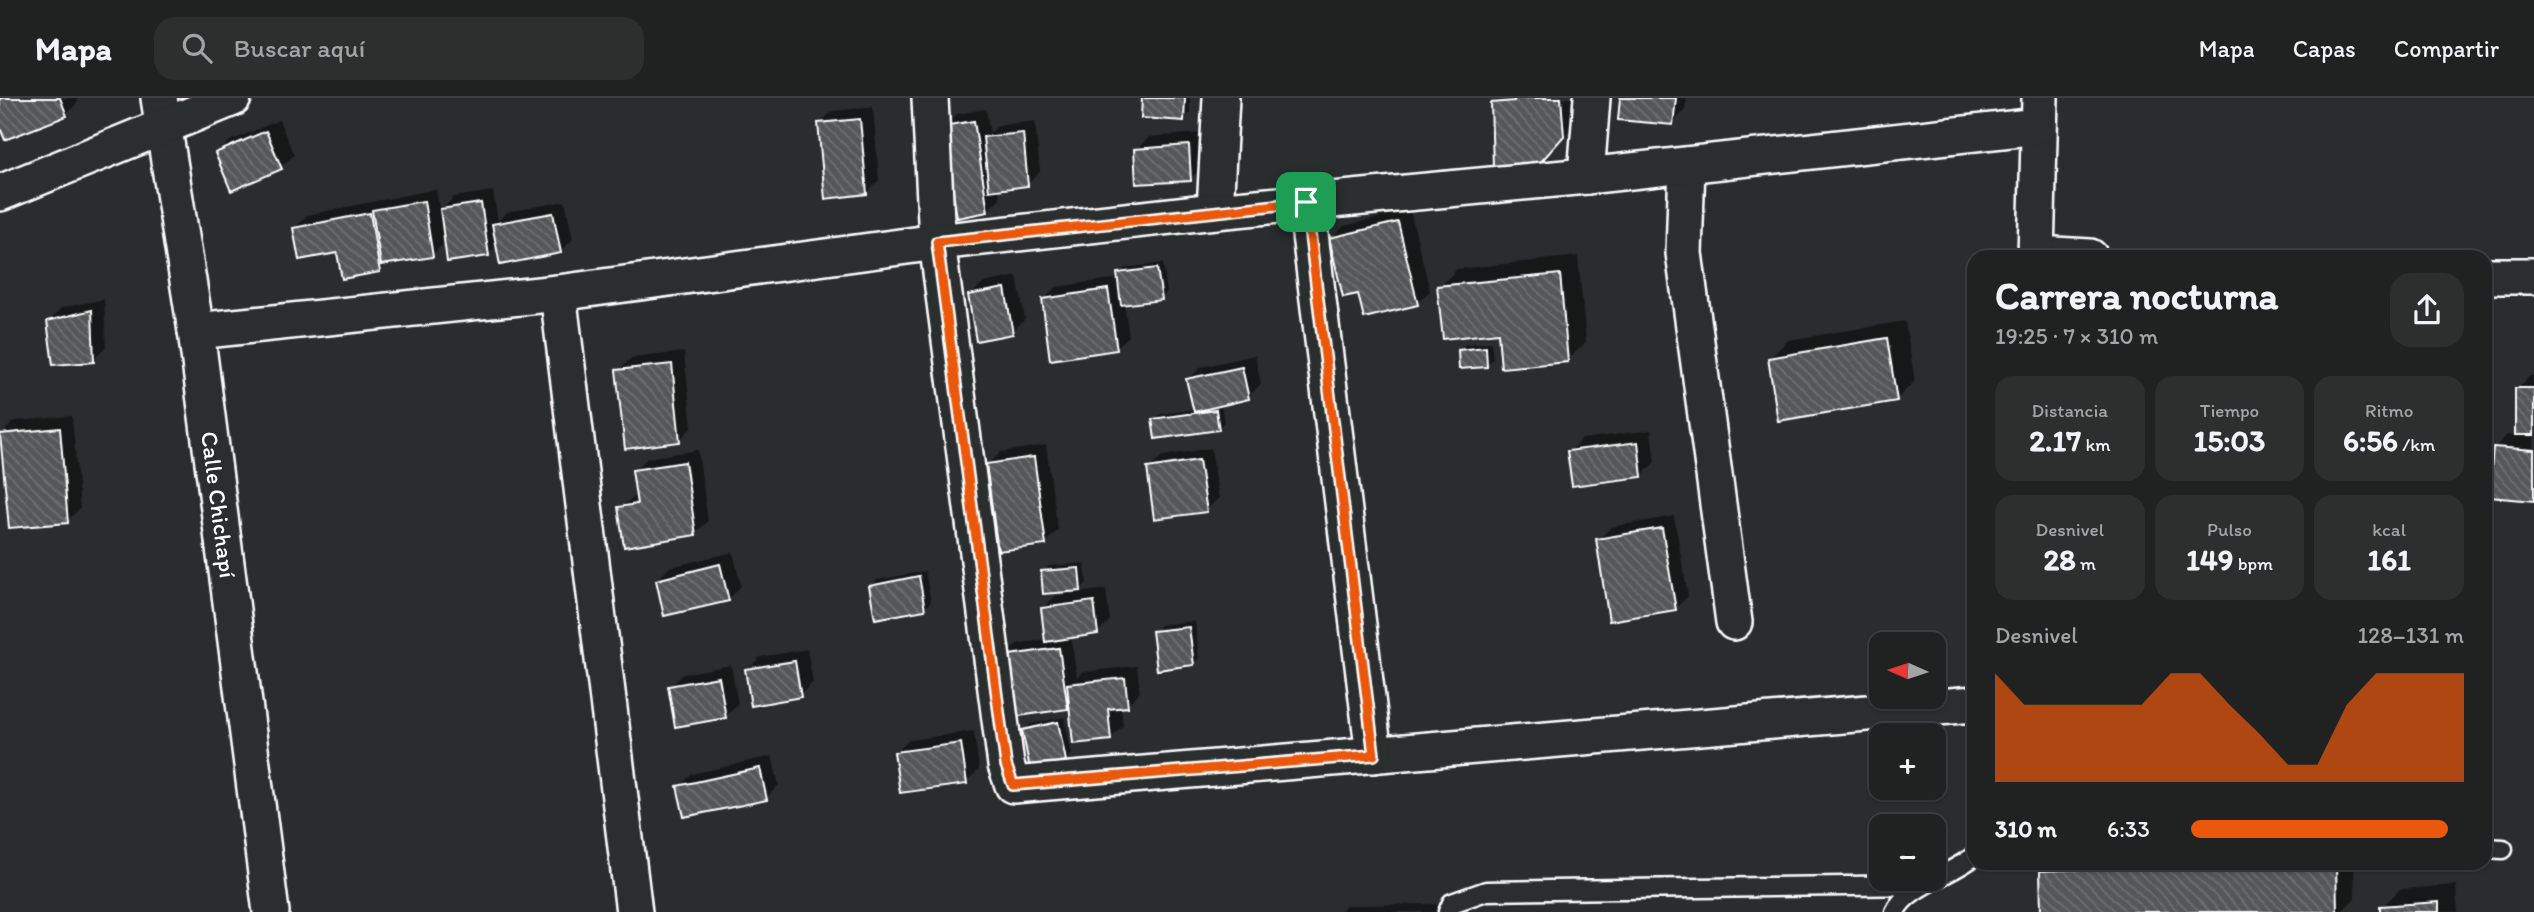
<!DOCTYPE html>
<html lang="es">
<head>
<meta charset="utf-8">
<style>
	body { margin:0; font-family:Itim,sans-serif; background:#2d2f2f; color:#f1f3f6; height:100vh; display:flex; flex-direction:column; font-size:26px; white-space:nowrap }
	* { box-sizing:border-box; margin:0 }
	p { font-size:23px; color:#a2a4a5 }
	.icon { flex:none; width:38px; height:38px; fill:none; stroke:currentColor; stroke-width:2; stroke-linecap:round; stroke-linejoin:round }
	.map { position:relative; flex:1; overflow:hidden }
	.panel { position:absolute; left:1967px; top:152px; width:525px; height:620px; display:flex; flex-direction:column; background:#202222; border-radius:21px; box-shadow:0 2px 5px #0004,0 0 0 2px #3d3f40 }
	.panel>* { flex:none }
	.needle { width:46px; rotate:273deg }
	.buttons { position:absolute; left:1869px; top:534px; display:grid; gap:14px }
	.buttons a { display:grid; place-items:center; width:77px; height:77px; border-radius:14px; background:#202222; box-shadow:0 2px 5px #0004,0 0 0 2px #3d3f40; font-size:35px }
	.pin { position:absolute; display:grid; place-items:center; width:60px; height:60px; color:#fff; margin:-30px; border-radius:14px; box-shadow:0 4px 10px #0006 }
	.round { display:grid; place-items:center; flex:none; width:74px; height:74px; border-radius:21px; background:#2d2f2f }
	.summary { display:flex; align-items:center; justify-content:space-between; height:119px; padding:0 28px }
	h1 { font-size:38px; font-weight:700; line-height:52px }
	.stats { display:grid; grid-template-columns:repeat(3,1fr); gap:10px; height:119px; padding:7px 28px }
	.stats div { display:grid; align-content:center; border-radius:18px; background:#2d2f2f; text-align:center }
	.stats b { font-size:30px; font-weight:700 }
	.stats small { font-size:19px; font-weight:400 }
	.stats p { font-size:19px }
	.chart { height:196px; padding:14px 28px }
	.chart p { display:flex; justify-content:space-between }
	.chart svg { width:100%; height:126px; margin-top:7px; fill:#ea580c; opacity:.7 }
	ul { padding:0 28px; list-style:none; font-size:23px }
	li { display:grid; grid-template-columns:112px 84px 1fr; align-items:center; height:52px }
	li i { height:18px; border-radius:9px; background:#ea580c }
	header { display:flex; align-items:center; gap:42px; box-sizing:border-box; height:98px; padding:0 35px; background:#202222; border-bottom:2px solid #3d3f40 }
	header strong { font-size:33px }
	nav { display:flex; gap:38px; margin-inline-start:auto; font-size:24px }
	.search { width:490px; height:63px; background:#2d2f2f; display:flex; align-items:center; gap:18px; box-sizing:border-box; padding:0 24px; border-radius:21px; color:#a2a4a5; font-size:26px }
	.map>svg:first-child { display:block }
</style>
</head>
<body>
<header>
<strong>Mapa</strong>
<div class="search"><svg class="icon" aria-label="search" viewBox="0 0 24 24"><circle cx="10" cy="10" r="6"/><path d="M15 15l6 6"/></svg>Buscar aquí</div>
<nav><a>Mapa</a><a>Capas</a><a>Compartir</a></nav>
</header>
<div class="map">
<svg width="2534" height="814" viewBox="0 0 2534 814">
	<defs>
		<pattern id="building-back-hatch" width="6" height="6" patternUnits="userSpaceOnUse" patternTransform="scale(1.75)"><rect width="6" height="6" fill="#555758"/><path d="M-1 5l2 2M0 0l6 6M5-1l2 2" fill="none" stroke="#6e7071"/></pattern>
	</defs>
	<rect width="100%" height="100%" fill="#2a2d2e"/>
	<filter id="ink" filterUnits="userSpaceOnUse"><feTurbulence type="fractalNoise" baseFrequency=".0143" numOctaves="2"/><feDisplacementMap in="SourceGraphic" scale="14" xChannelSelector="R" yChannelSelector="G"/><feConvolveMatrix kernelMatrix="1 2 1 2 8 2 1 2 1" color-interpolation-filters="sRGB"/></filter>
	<g filter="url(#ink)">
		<path fill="#0007" d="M0 0H77L78 4 66 17 0 25Z
			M1144 0H1190V15L1183 21Z
			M1498 0H1574L1577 24 1552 51 1492 6Z
			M1622 0H1687L1685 12 1673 25Z
			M873 9 879 82 867 95 820 25 832 13Z
			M986 11 990 35 998 27 1035 23 1040 74 1027 87 999 90 1000 100 987 113 945 29 957 16Z
			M279 22 294 57 281 69 217 56 230 43Z
			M1201 35 1203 68 1190 81 1136 52 1149 39Z
			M436 91 440 113 454 99 493 93 498 123 507 114 565 103 573 141 560 154 498 146 488 156 446 143 432 157 388 164 380 173 295 130 307 117Z
			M1410 112 1430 193 1417 205 1359 194 1331 141 1344 128Z
			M1578 158 1586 244 1568 262 1500 233 1439 189 1457 171Z
			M1163 165 1167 194 1161 200 1124 205 1129 238 1116 250 1044 202 1056 189 1119 180 1125 170Z
			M1017 178 1025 221 1012 234 970 197 983 185Z
			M104 201 106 249 93 262 49 223 61 210Z
			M1905 223 1915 283 1897 301 1770 260 1788 242Z
			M1491 244 1493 261 1486 267 1459 252 1466 246Z
			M684 254 692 329 680 342 618 273 631 260Z
			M1255 257 1261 286 1248 299 1221 306 1224 324 1218 331 1154 322 1160 316 1195 311 1188 282 1201 269Z
			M2530 278H2534V335H2520V338L2534 339V402L2494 350 2507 337 2516 338 2517 291Z
			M72 318 80 410 67 423 2 336 14 323Z
			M1651 332 1655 364 1642 377 1569 354 1582 341Z
			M1046 347 1058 432 1045 445 988 366 1001 354Z
			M1211 350 1219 400 1206 412 1149 371 1162 358Z
			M698 352 708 423 695 436 620 410 638 396 634 373 647 360Z
			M1674 418 1688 498 1675 511 1598 442 1611 429Z
			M733 454 741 488 729 501 665 516 657 482 670 469Z
			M1085 465 1087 485 1078 494 1043 474 1049 468Z
			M925 473 931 504 924 510 871 488 877 482Z
			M1106 491 1110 522 1098 535 1071 538 1077 579 1082 574 1137 568 1140 594 1127 607 1121 608 1123 628 1110 641 1071 605 1067 609 1004 559 1017 546 1046 541 1042 511 1055 498Z
			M1195 523 1199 560 1193 566 1154 534 1160 527Z
			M807 551 813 584 800 597 747 572 760 559Z
			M731 567 738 606 725 619 670 589 683 576Z
			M1064 619 1072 656 1066 662 1024 633 1030 626Z
			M974 633 979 672 966 684 896 654 909 642Z
			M772 658 779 687 766 700 679 689 692 676Z
			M2051 765H2354L2355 800 2341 814H2043L2041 774Z
			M2456 787 2458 814H2382V809L2400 791Z
			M1446 806 1447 814H1340L1346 807Z"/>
		<path fill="url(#building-back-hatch)" stroke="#fff" stroke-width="2" d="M0 0H60L67 18 5 42 0 30Z
			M1142 0H1185L1184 23 1141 20Z
			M1514 0H1561L1564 38 1539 66 1493 69 1491 5 1514 3Z
			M1620 0H1676L1673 27 1618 22Z
			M860 21 867 96 825 101 818 25Z
			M974 23 988 114 957 120 943 28Z
			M266 33 282 71 231 93 215 55Z
			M1023 35 1028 88 989 93 983 39Z
			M1189 47 1191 83 1136 86 1134 51Z
			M424 103 433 159 381 167 372 112Z
			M481 105 489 158 447 164 440 111Z
			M370 115 380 174 342 181 337 155 299 162 293 130Z
			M553 115 561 155 500 167 492 126Z
			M1398 124 1418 207 1364 220 1358 196 1343 199 1329 140Z
			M1157 170 1162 202 1121 207 1117 175Z
			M1560 176 1568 264 1501 270 1498 235 1443 241 1437 188Z
			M1005 190 1013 236 976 243 968 197Z
			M1108 191 1117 252 1050 262 1042 201Z
			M92 212 94 264 53 267 47 223Z
			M1887 240 1897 303 1778 323 1768 260Z
			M1486 249 1487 269 1459 271 1458 252Z
			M672 266 680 344 625 351 616 272Z
			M1242 269 1249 301 1194 314 1186 281Z
			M2515 290H2534V337H2515Z
			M1216 312 1219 332 1155 341 1152 321Z
			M60 330 68 425 9 430 0 336Z
			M1638 344 1642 379 1572 388 1567 353Z
			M2493 349 2534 352V403L2489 399Z
			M1034 359 1046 447 998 453 986 366Z
			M1199 362 1207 414 1154 421 1147 370Z
			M685 364 696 437 624 449 618 409 637 406 632 372Z
			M1662 430 1676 512 1609 523 1596 441Z
			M720 466 729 503 664 518 656 482Z
			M1079 470 1081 493 1043 496 1041 473Z
			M919 478 925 512 875 521 869 488Z
			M1094 503 1098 536 1045 544 1041 510Z
			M1189 529 1194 567 1157 572 1152 533Z
			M1059 550 1068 611 1011 619 1002 558Z
			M795 563 801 599 751 608 745 571Z
			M719 579 726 620 675 629 668 588Z
			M1125 580 1128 609 1108 611 1111 642 1073 646 1067 586Z
			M1058 624 1066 663 1030 671 1022 632Z
			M961 645 967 686 900 695 894 654Z
			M760 670 767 702 684 719 677 688Z
			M2258 765H2336L2337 814H2041L2040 773Z
			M2439 804V814H2380V808Z"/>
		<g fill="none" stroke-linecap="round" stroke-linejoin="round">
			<defs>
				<path id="lane" d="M2485 750 2503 751
					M1448 814 1452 805 1486 793 1923 787
					M1895 814C1906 788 1953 776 1974 758"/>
				<g id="street">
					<path id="s1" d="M159 0 196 233 271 814"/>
					<path d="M930 0 937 144 1006 667 1013 687 1974 606"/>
					<path d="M1687 67 1684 155 1734 524"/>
					<path d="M1586 78 1592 0"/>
					<path d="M0 95 233 0"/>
					<path d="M1306 104 1374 657"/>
					<path d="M1215 113 1221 0"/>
					<path d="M2036 156 2090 159"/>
					<path d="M2036 159 2040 0"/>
					<path d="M2485 178H2534"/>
					<path d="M558 195 634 814"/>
					<path d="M196 233 558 195 937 144 1215 113 1586 78 2038 28"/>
				</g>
			</defs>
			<use href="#lane" stroke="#fff" stroke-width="23"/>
			<use href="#street" stroke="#fff" stroke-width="40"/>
			<use href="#lane" stroke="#2a2d2e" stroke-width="18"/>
			<use href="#street" stroke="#2a2d2e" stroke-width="35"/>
		</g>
	</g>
	<g fill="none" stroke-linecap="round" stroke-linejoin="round" filter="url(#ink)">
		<defs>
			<path id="route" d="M1306 104 1374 657 1013 687 1006 667 937 144Z"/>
		</defs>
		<use href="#route" stroke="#fff" stroke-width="14"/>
		<use href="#route" stroke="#ea580c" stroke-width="9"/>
	</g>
	<g text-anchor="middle" stroke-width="5" stroke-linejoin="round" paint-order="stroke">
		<g font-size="24" fill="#fff" stroke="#2a2d2e">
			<text dy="8" stroke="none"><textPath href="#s1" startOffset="411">Calle Chichapí</textPath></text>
		</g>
	</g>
</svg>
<div class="buttons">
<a><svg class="needle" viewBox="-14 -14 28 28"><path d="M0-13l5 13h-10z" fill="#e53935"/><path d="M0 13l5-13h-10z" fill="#a2a4a5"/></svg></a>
<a>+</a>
<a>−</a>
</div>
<div class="pin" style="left:1306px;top:104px;background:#1e9e55"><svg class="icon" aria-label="arrive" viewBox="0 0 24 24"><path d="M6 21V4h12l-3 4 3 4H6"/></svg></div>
<section class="panel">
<div class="summary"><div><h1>Carrera nocturna</h1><p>19:25 · 7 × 310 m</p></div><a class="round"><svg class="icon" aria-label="share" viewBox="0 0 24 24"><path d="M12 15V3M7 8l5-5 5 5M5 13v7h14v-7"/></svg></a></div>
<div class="stats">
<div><p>Distancia</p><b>2.17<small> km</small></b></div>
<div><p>Tiempo</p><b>15:03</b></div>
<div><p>Ritmo</p><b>6:56<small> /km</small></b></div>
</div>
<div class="stats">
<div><p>Desnivel</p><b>28<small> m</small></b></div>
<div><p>Pulso</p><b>149<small> bpm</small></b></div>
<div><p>kcal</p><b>161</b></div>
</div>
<div class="chart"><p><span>Desnivel</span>128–131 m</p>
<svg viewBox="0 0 160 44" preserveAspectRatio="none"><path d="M0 44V6L10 17L20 17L30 17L40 17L50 17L60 6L70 6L80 17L90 27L100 38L110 38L120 17L130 6L140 6L150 6L160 6V44z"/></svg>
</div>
<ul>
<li><b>310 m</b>6:33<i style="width:94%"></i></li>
</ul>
</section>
</div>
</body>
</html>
